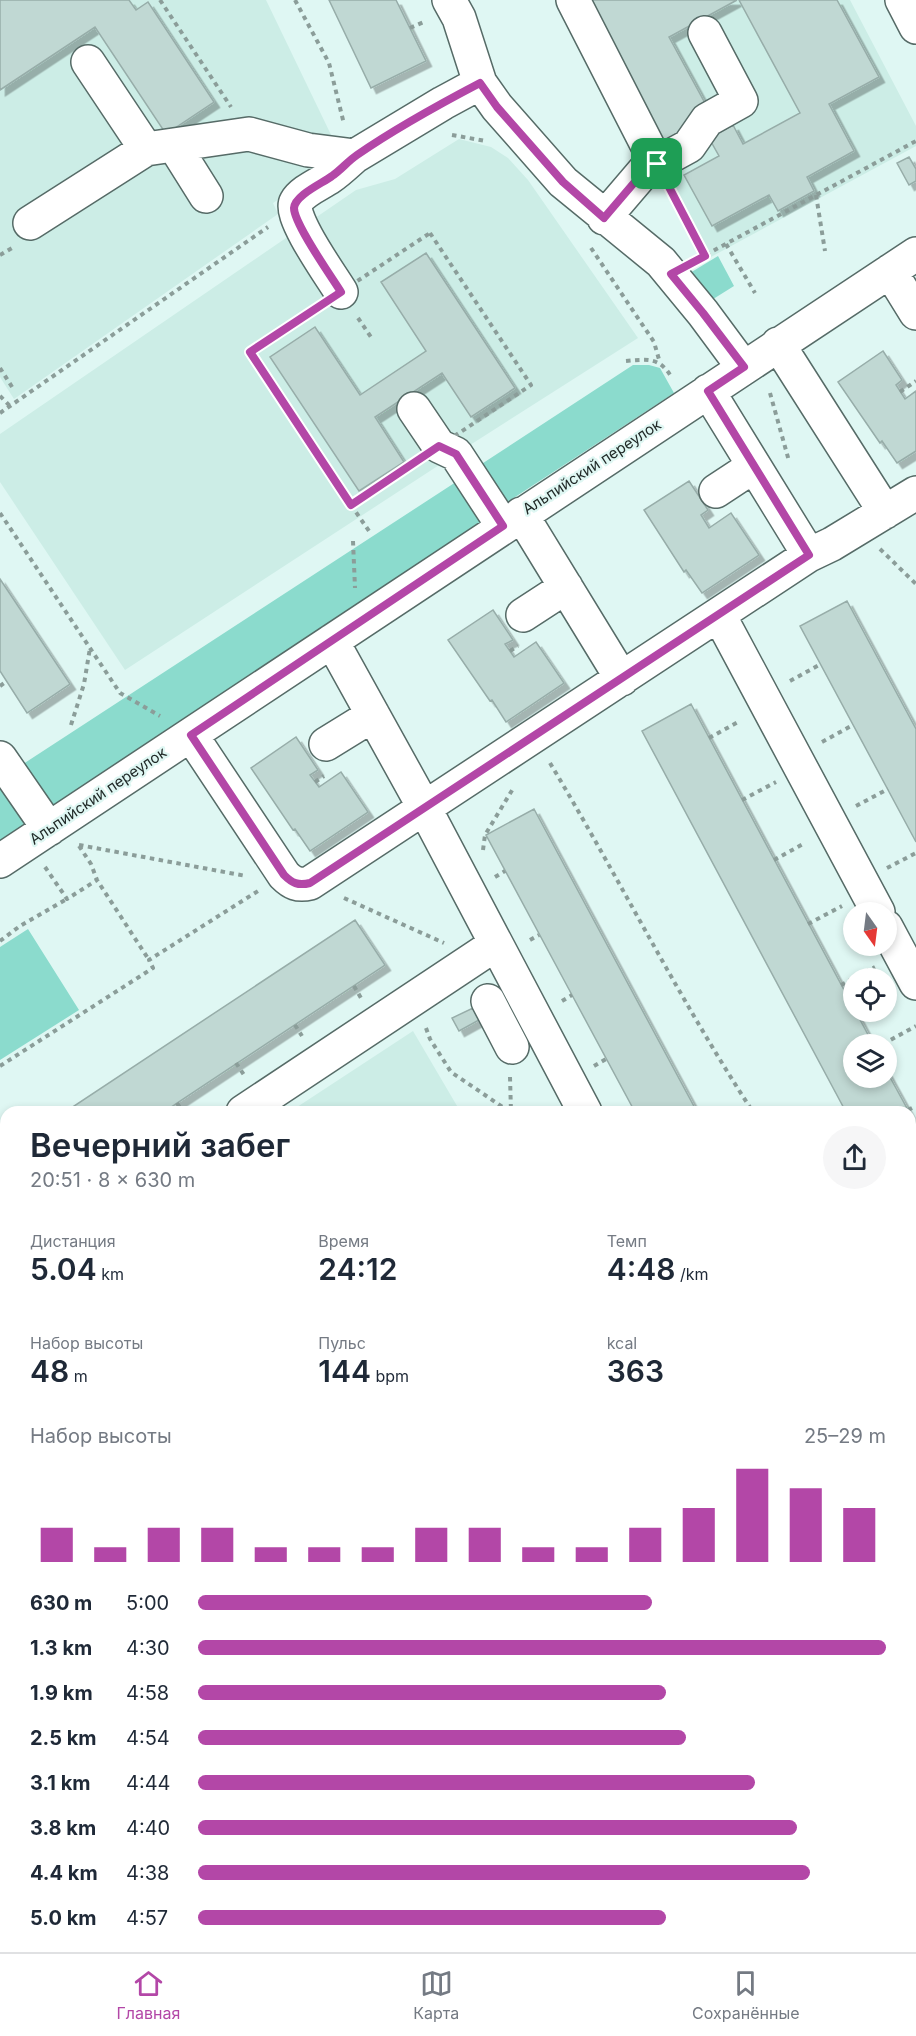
<!DOCTYPE html>
<html lang="ru">
<head>
<meta charset="utf-8">
<style>
	body { margin:0; font-family:Inter,sans-serif; background:#f6f6f7; color:#1f2937; height:100vh; display:flex; flex-direction:column; font-size:22px; white-space:nowrap }
	* { box-sizing:border-box; margin:0 }
	p { font-size:20px; color:#747a83 }
	.icon { flex:none; width:33px; height:33px; fill:none; stroke:currentColor; stroke-width:2; stroke-linecap:round; stroke-linejoin:round }
	.map { position:relative; flex:1; overflow:hidden }
	.drawer { position:absolute; left:0px; top:1106px; width:916px; height:848px; display:flex; flex-direction:column; background:#fff; border-radius:18px 18px 0 0; box-shadow:0 3px 9px #0003 }
	.drawer>* { flex:none }
	.needle { width:39px; rotate:166deg }
	.fabs { position:absolute; left:843px; top:902px; display:grid; gap:12px }
	.fabs a { display:grid; place-items:center; width:54px; height:54px; border-radius:50%; background:#fff; box-shadow:0 3px 9px #0003; font-size:30px }
	.pin { position:absolute; display:grid; place-items:center; width:51px; height:51px; color:#fff; margin:-26px; border-radius:12px; box-shadow:0 3px 9px #0006 }
	.round { display:grid; place-items:center; flex:none; width:63px; height:63px; border-radius:32px; background:#f6f6f7 }
	.head { display:flex; align-items:center; justify-content:space-between; height:102px; padding:0 30px }
	h1 { font-size:33px; font-weight:600; line-height:45px }
	.metrics { display:grid; grid-template-columns:repeat(3,1fr); gap:9px; height:102px; padding:6px 30px }
	.metrics div { display:grid; align-content:center }
	.metrics b { font-size:30px; font-weight:600 }
	.metrics small { font-size:16px; font-weight:400 }
	.metrics p { font-size:16px }
	.chart { height:168px; padding:12px 30px }
	.chart p { display:flex; justify-content:space-between }
	.chart svg { width:100%; height:108px; margin-top:6px; stroke:#b347a7; stroke-width:6 }
	ul { padding:0 30px; list-style:none; font-size:20px }
	li { display:grid; grid-template-columns:96px 72px 1fr; align-items:center; height:45px }
	li i { height:15px; border-radius:8px; background:#b347a7 }
	.dock { display:flex; justify-content:space-around; align-items:center; height:84px; border-top:2px solid #e0e1e3; background:#fff; font-size:16px; color:#747a83 }
	.dock a { display:grid; justify-items:center; gap:3px }
	.dock .current { color:#b347a7 }
	.map>svg:first-child { display:block }
</style>
</head>
<body>
<div class="map">
<svg width="916" height="1952" viewBox="0 0 916 1952">
	<defs>
		<filter id="shadow"><feDropShadow dx="5.5" dy="5.5" stdDeviation="0" flood-color="#0004"/></filter>
	</defs>
	<rect width="100%" height="100%" fill="#dff7f3"/>
	<path fill="#ccede6" d="M0 0H266L334 141 329 166 273 203 278 214 14 399 0 377Z
		M566 0H850L916 126V146L709 258Z
		M459 139 491 147 508 158 528 180 638 338 456 454 125 670 0 482V434L356 190 395 179Z
		M413 1031 460 1111H291Z
		M6 1298V1459L0 1449V1302Z"/>
	<path fill="#8bdbcd" d="M718 256 734 286 710 301 690 273Z
		M633 365H649L660 368 674 393 509 501 502 500 477 467Z
		M459 480 482 518 479 523 54 806 44 799 17 768Z
		M0 783 22 814 24 826 0 842Z
		M28 929 79 1010 0 1060V947Z
		M916 1424V1508L911 1507 910 1427Z
		M910 1515 916 1516 911 1537V1544L916 1551V1597L911 1592Z"/>
	<path fill="#c0d8d3" stroke="#97ada9" stroke-width="1.5" filter="url(#shadow)" d="M0 0H129L136 10 148 2 214 102 166 134 95 27 0 90Z
		M329 0H396L426 61 371 88Z
		M584 0H737L669 37 706 105 692 112 676 137 660 141Z
		M739 0H837L879 77 829 104 854 151 807 177 814 191 778 211 769 195 712 226 684 175 719 156 709 138 733 125 743 144 800 113Z
		M909 157 916 169V181L909 185 897 163Z
		M426 253 515 388 471 417 442 373 375 417 404 462 359 491 270 357 315 327 360 395 426 351 381 282Z
		M883 351 902 380 896 385 905 399 916 391V451L897 463 882 441 880 443 838 382Z
		M689 481 708 510 701 515 709 528 731 513 759 555 702 593 686 570 684 572 644 510Z
		M0 579 70 684 27 713 0 671Z
		M847 601 916 729V842L800 626Z
		M493 610 513 640 505 644 514 657 536 642 564 683 506 722 492 700 490 701 448 640Z
		M691 704 873 1044H854V1077H886V1070L909 1112H846L642 731Z
		M296 737 318 770 310 775 319 787 341 772 368 812 310 851 295 829 293 830 251 768Z
		M534 809 697 1112H635L572 995 486 835Z
		M355 920 385 965 177 1103 164 1112H65Z
		M473 1008 479 1020 459 1031 452 1018Z
		M910 1115 916 1125V1242L910 1232Z
		M6 1150V1216L0 1220V1154Z
		M0 1581 6 1591V1696L0 1686Z
		M911 1797 916 1806V1912L914 1913 910 1906Z
		M156 1947H206L198 1952H159Z
		M350 1947H446L437 1952H340Z
		M670 1947H734L737 1952H661Z
		M795 1947H831L834 1952H798Z"/>
	<g fill="none" stroke-linecap="round" stroke-linejoin="round">
		<defs>
			<path id="minor" d="M449 0 459 18 480 83 497 107 563 182 661 262 703 313 743 367
				M573 0 657 164
				M902 0 916 27
				M88 62 146 149
				M174 145 206 196
				M604 218 645 170 689 146 707 120 741 101 705 33
				M30 223 146 149 249 134 308 150 355 156 443 103 480 83
				M890 271 916 313
				M341 292C332 277 288 216 296 202 302 191 320 184 330 177 339 171 347 163 355 156
				M778 344 885 512
				M708 391 809 555
				M414 409 439 446 456 454 503 526
				M716 491 754 466
				M521 514 622 679
				M523 615 566 587
				M719 615 878 912
				M332 641 425 809 585 1112
				M191 735 284 875C292 883 298 886 310 883L809 555 832 544 916 493
				M326 744 373 715
				M0 758 49 829
				M0 861 916 254
				M886 927 916 983
				M488 1001 512 1047
				M243 1112 496 944
				M0 1273 6 1269
				M910 1406 916 1403
				M0 1498 6 1508
				M910 1606 916 1611
				M910 1751 916 1748
				M248 1952 257 1947
				M541 1952 550 1947"/>
		</defs>
		<use href="#minor" stroke="#566b67" stroke-width="36"/>
		<path stroke="#8b9d99" stroke-width="4" stroke-dasharray="4.5 4.5" stroke-linecap="butt" d="M160 0 231 107
			M295 0 329 63 344 124
			M410 28 426 21
			M452 135 486 141
			M671 190 705 256
			M816 195 825 251
			M430 233 531 385 351 505 250 352Z
			M726 244 755 293
			M591 248 654 342 660 363
			M0 255 12 248
			M698 259 916 141
			M358 318 373 340
			M626 361C648 359 660 357 672 378
			M0 368 14 390
			M900 392 916 381
			M770 393 789 461
			M0 396 10 406
			M0 413 268 227
			M351 505 369 531
			M0 513 120 693 160 716
			M353 541 355 588
			M880 549 916 584
			M510 651 518 646
			M790 681 821 664
			M0 686 7 681
			M71 725 84 684 90 648
			M709 738 740 721
			M822 742 853 725
			M550 763C619 878 679 999 753 1112
			M315 782 324 776
			M742 800 776 782
			M856 806 888 789
			M79 845 246 876
			M79 846 91 864 97 880 149 960
			M483 850 485 835 514 787
			M774 860 805 843
			M45 867 67 899 97 880
			M887 868 916 853
			M495 877 505 871
			M344 898 444 943
			M808 924 842 906
			M530 940 539 935
			M0 941 20 926 67 899
			M841 985 875 967
			M354 986 361 998
			M562 1001 572 995
			M295 1025 302 1036
			M426 1028 430 1039 451 1072 510 1112
			M883 1044 916 1026
			M236 1063 244 1075
			M0 1066 153 968 149 960 258 891
			M594 1066 606 1059
			M510 1077 511 1112
			M177 1103 183 1112
			M908 1110 916 1106
			M2 1219 6 1225
			M910 1306 916 1310
			M910 1511 916 1513
			M0 1844 6 1855
			M910 1939 916 1936
			M87 1947 92 1952
			M487 1947 489 1952
			M760 1947 763 1952
			M886 1952 896 1947"/>
		<use href="#minor" stroke="#fff" stroke-width="33"/>
	</g>
	<g fill="none" stroke-linecap="round" stroke-linejoin="round">
		<defs>
			<path id="route" d="M480 83 497 107 563 182 604 218 645 170 657 164 705 256 671 274 703 313 744 367 708 391 809 555 310 883C298 886 292 883 284 875L191 735 503 526 456 454 439 446 351 505 250 352 341 292C331 276 294 224 294 208 295 195 323 183 332 176 341 170 348 161 357 155 396 128 438 105 480 83Z"/>
		</defs>
		<use href="#route" stroke="#fff" stroke-width="12"/>
		<use href="#route" stroke="#b347a7" stroke-width="8"/>
	</g>
	<g text-anchor="middle" stroke-width="4.5" stroke-linejoin="round" paint-order="stroke">
		<g font-size="15" fill="#212a28" stroke="#dff7f3">
			<text transform="translate(592 467) rotate(-33)" y="5">Альпийский переулок</text>
			<text transform="translate(98 796) rotate(-34)" y="5">Альпийский переулок</text>
		</g>
	</g>
</svg>
<div class="fabs">
<a><svg class="needle" viewBox="-14 -14 28 28"><path d="M0-13l5 13h-10z" fill="#e53935"/><path d="M0 13l5-13h-10z" fill="#747a83"/></svg></a>
<a><svg class="icon" aria-label="locate" viewBox="0 0 24 24"><circle cx="12" cy="12" r="6"/><path d="M12 2v4M12 18v4M2 12h4M18 12h4"/></svg></a>
<a><svg class="icon" aria-label="layers" viewBox="0 0 24 24"><path d="M12 4l9 5-9 5-9-5zM3 14l9 5 9-5"/></svg></a>
</div>
<div class="pin" style="left:657px;top:164px;background:#1e9e55"><svg class="icon" aria-label="arrive" viewBox="0 0 24 24"><path d="M6 21V4h12l-3 4 3 4H6"/></svg></div>
<section class="drawer">
<div class="head"><div><h1>Вечерний забег</h1><p>20:51 · 8 × 630 m</p></div><a class="round"><svg class="icon" aria-label="share" viewBox="0 0 24 24"><path d="M12 15V3M7 8l5-5 5 5M5 13v7h14v-7"/></svg></a></div>
<div class="metrics">
<div><p>Дистанция</p><b>5.04<small> km</small></b></div>
<div><p>Время</p><b>24:12</b></div>
<div><p>Темп</p><b>4:48<small> /km</small></b></div>
</div>
<div class="metrics">
<div><p>Набор высоты</p><b>48<small> m</small></b></div>
<div><p>Пульс</p><b>144<small> bpm</small></b></div>
<div><p>kcal</p><b>363</b></div>
</div>
<div class="chart"><p><span>Набор высоты</span>25–29 m</p>
<svg viewBox="0 0 160 44" preserveAspectRatio="none"><path d="M5 44V30M15 44V38M25 44V30M35 44V30M45 44V38M55 44V38M65 44V38M75 44V30M85 44V30M95 44V38M105 44V38M115 44V30M125 44V22M135 44V6M145 44V14M155 44V22"/></svg>
</div>
<ul>
<li><b>630 m</b>5:00<i style="width:66%"></i></li>
<li><b>1.3 km</b>4:30<i style="width:100%"></i></li>
<li><b>1.9 km</b>4:58<i style="width:68%"></i></li>
<li><b>2.5 km</b>4:54<i style="width:71%"></i></li>
<li><b>3.1 km</b>4:44<i style="width:81%"></i></li>
<li><b>3.8 km</b>4:40<i style="width:87%"></i></li>
<li><b>4.4 km</b>4:38<i style="width:89%"></i></li>
<li><b>5.0 km</b>4:57<i style="width:68%"></i></li>
</ul>
</section>
</div>
<nav class="dock">
<a class="current"><svg class="icon" aria-label="home" viewBox="0 0 24 24"><path d="M3 11l9-7 9 7M6 9v11h12V9"/></svg>Главная</a>
<a><svg class="icon" aria-label="map" viewBox="0 0 24 24"><path d="M3 6l6-2 6 2 6-2v14l-6 2-6-2-6 2zM9 4v14M15 6v14"/></svg>Карта</a>
<a><svg class="icon" aria-label="saved" viewBox="0 0 24 24"><path d="M7 4h10v16l-5-4-5 4z"/></svg>Сохранённые</a>
</nav>
</body>
</html>
